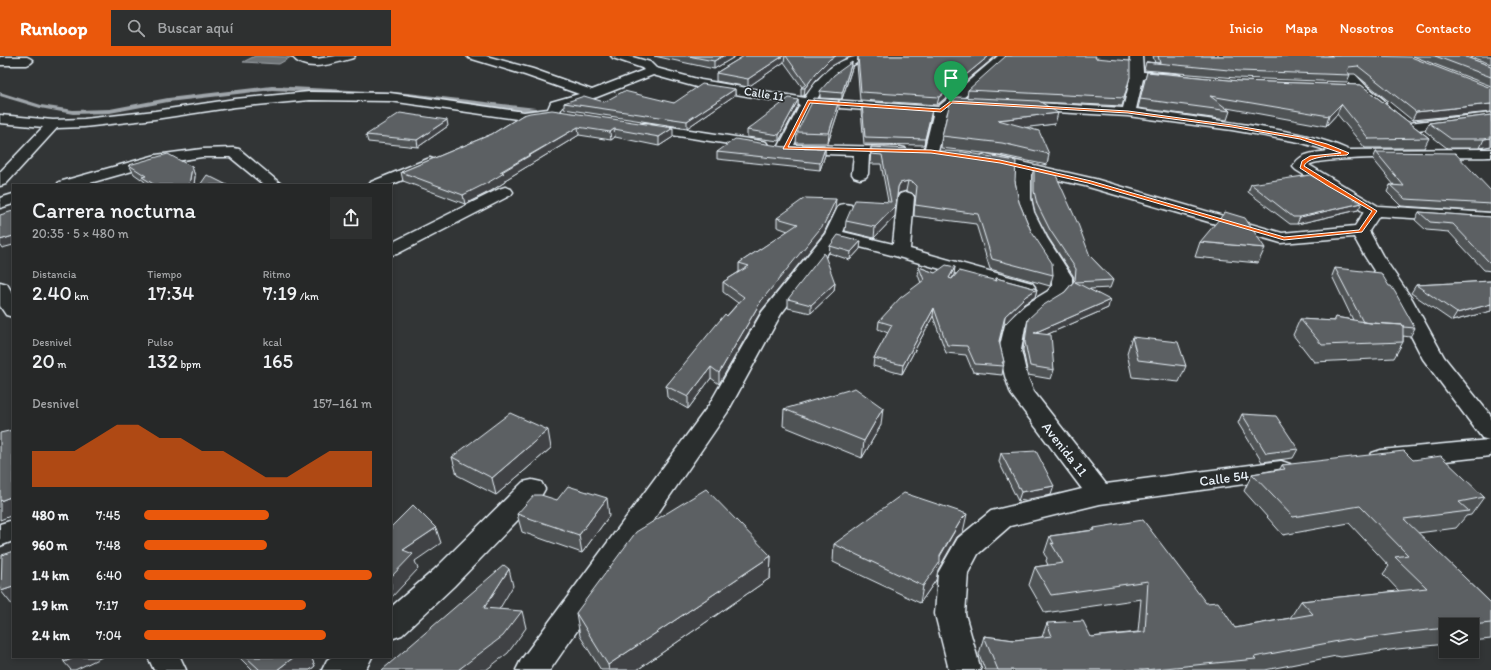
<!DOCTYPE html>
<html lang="es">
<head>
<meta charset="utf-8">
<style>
	body { margin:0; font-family:Itim,sans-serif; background:#2e3030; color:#f1f3f6; height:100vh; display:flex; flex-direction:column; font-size:15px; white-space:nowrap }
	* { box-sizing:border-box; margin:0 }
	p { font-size:13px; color:#a4a6a8 }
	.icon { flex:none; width:22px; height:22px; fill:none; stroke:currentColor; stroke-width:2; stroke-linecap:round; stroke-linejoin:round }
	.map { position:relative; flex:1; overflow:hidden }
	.drawer { position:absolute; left:12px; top:128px; width:380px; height:474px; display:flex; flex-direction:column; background:#262828; border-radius:0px; box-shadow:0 2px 6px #0003,0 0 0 1px #424445 }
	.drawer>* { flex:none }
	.tools { position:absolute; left:1439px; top:562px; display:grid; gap:8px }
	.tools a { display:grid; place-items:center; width:40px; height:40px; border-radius:0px; background:#262828; box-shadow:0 2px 6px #0003,0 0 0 1px #424445; font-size:20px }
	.pin { position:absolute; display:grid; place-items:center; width:34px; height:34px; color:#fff; margin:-41px -17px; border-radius:50% 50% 50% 0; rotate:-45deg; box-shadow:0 0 4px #0007 }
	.pin .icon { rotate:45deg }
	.round { display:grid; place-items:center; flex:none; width:42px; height:42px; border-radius:0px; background:#2e3030 }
	.head { display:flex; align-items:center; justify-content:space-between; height:68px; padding:0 20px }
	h1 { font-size:22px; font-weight:600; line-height:30px }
	.figures { display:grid; grid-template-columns:repeat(3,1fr); gap:6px; height:68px; padding:4px 20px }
	.figures div { display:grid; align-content:center }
	.figures b { font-size:20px; font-weight:600 }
	.figures small { font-size:11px; font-weight:400 }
	.figures p { font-size:11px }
	.chart { height:112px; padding:8px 20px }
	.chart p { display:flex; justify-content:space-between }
	.chart svg { width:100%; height:72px; margin-top:4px; fill:#ea580c; opacity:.7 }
	ul { padding:0 20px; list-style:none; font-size:13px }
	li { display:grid; grid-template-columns:64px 48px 1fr; align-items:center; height:30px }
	li i { height:10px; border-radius:5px; background:#ea580c }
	header { display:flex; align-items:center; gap:24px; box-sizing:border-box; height:56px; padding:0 20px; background:#ea580c; color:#fff }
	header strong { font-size:19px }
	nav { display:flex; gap:22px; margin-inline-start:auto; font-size:14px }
	.search { width:280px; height:36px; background:#2e3030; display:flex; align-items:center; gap:10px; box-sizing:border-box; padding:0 14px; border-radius:0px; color:#a4a6a8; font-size:15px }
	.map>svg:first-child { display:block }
</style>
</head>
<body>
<header>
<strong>Runloop</strong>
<div class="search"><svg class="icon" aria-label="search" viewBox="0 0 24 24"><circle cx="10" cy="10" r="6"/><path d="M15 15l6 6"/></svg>Buscar aquí</div>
<nav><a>Inicio</a><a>Mapa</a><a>Nosotros</a><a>Contacto</a></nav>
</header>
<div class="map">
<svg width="1491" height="614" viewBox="0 0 1491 614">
	<rect width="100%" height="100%" fill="#323536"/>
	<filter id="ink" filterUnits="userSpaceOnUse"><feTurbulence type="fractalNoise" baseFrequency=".025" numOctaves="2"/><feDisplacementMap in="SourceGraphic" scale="8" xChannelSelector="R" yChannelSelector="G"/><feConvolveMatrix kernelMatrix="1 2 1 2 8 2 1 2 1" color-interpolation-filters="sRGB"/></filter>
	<g filter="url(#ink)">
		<path fill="#6e7376" stroke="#9fa5aa" d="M255 0 291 1 279 8 243 6Z"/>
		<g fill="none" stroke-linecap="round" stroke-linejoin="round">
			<path fill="#9fa5aa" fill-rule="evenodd" d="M272 30 408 37 536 52 539 54 536 56 408 41 272 34 168 46 110 57 73 58 40 52 0 40V36L41 49 73 54 110 53 168 42Z"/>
			<defs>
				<path id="minor" d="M292 0H306L316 3 336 0H355L353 2C336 7 305 18 292 0Z
					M467 0H486L533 13 592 34 644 14 642 12 613 2 611 0H629L650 6 656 12 701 24 805 42C820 18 837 0 867 0L865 2C844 15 830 21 817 43L938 51 998 0H1011L947 56 938 96 936 99 931 100 926 99 924 96 933 59 813 50 794 89 900 91 905 92 907 95 905 98 869 99 868 118 866 121 860 123 854 121 852 118 854 99 795 97 780 95 778 92 800 49 700 32 653 19 597 41 562 51 558 60 524 64 390 45 309 44 235 51 155 63 84 71 57 72 6 128 0 130V116L43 71 0 67V59L53 64 84 63 155 55 235 43 309 36 390 37 524 56 548 53 551 46 579 38 525 19 469 2Z
					M1130 0H1142L1143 16 1176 18 1180 19 1182 22 1180 25 1176 26 1143 23 1136 53C1177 59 1219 64 1260 71 1291 76 1320 81 1349 94L1491 93V101C1465 102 1321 99 1309 109L1378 150 1491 157V167L1379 160 1369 175 1382 199 1412 243 1444 301 1491 360V400L1381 412 1372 409 1368 403 1372 397 1381 394 1489 384 1482 382 1423 303 1392 243 1364 199 1354 181 1281 187 1085 130 1031 118V142L1034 156 1047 182 1072 221V231L1062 243 1039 257 1025 271 1021 294 1027 320 1034 336 1106 428 1281 405 1290 408 1294 414 1290 420 1281 423 1100 448 1010 470 978 498 968 517 965 558 981 614H949L935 558 938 517 958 482 991 455 1082 433 1011 338 1005 320 999 294 1005 269 1008 265 1025 249 1048 235 1052 230C1053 217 1044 208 1037 197 1021 170 1011 145 1016 114L981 106 978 103 981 100 986 98 1095 123 1282 177 1355 170 1364 156 1296 114 1293 111C1300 96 1315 97 1329 95L1299 86 1232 74 1128 60 1019 54 1014 53 1012 50 1014 47 1019 46 1123 52 1129 29Z
					M1329 0H1338L1365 29 1384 44 1386 47 1384 50H1374L1357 35 1329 4 1327 2Z
					M0 1H27L31 3 33 5 31 7 27 9H0Z
					M1491 57V65L1409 75 1404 74 1402 71 1404 68 1409 67Z
					M645 67 761 85 766 86 768 89 766 92 761 93 640 74 638 71 640 68Z
					M234 92 239 93 282 129H264L230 101H202L157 108 83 129H57L59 126 156 99 202 93Z
					M430 102 435 104 438 107 435 110 391 129H369L371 126Z
					M505 131 511 133 513 136 511 139 397 198 391 199V187L499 133Z
					M906 136 912 138 914 141 910 193 1032 227 1035 231 1032 235 1025 237 1018 235 895 200 837 185 781 258 727 357 550 614H516L521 604 709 349 762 256 825 178 839 149 845 148 851 149 853 153 843 176 893 188 898 141 900 138Z
					M13 138V148L0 152V142Z
					M0 226 7 228 13 238V261L6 259 0 250Z
					M532 424 541 426 545 433 541 440 454 530 402 579 391 583V551L434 514 523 426Z
					M13 464V485L0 490V468Z
					M148 601H180L186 614H154Z
					M331 601H372L367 611 363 614H322L327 604Z"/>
			</defs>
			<use href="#minor" stroke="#e8f1f8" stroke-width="3"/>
			<use href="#minor" fill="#2a2d2e" fill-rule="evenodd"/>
		</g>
		<path fill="#4f5355" stroke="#e8f1f8" d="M654 0H736L714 13Z
			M744 0H853L846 2 830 11 816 24 804 40H801V32L802 31 784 6 748 31 716 25V17Z
			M859 0H996L937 49 860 44 857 8 858 1Z
			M1153 0H1363L1491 32V56L1412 64 1355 18H1349L1350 19 1347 26 1236 22 1144 14 1146 6 1155 7Z
			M1413 0H1463L1491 10V30Z
			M1468 0H1491V8Z
			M1095 2 1130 21 1122 50 1040 46 1055 68 1026 71 1049 98 1047 109 1000 99 941 92 942 80 967 41 968 34Z
			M852 12 842 43 820 42V35Z
			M1147 16 1239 25 1361 29 1429 82 1424 92H1365L1337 58 1326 70 1227 52 1230 55 1227 64 1138 52Z
			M735 33V39L687 72 564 53V47L604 46 674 47Z
			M798 44V50L779 85 747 81V74Z
			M862 49 931 60 924 89 864 88 861 55Z
			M839 53 828 87H796L797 76Z
			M523 59 673 81 659 90 615 81 611 84 579 79 505 124V126L491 135 465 148 403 125 401 116 492 78Z
			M1491 59V90L1480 92H1447L1425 75 1429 67Z
			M448 70 418 91 368 86 366 79Z
			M785 91 825 92V99L820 114 717 103V96Z
			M871 91 1015 125 1019 146 1031 175 1053 219 1050 230 990 213 976 168 914 160 915 140 912 137 906 135 899 137 897 141 895 160 874 182 845 175 846 165 888 145 881 108H870Z
			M1376 96 1491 135V156L1401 150 1387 136 1390 129H1394L1373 103Z
			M129 109 192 111 195 120 194 129H146L144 125 134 118Z
			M1034 112 1090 200 1113 224 1110 232 1090 233 1108 252 1048 278 1054 314 1051 323 1028 319 1023 294 1026 272 1028 263 1065 236 1073 226 1074 221 1048 181 1035 156 1032 142V119Z
			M1251 128 1358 154 1297 168H1290L1248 136Z
			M835 153 824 177 761 255 719 328 711 322 688 353 667 341 666 330 738 247 723 236V226L739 216V207L788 175 777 171V162Z
			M1419 156 1491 161V215L1484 214 1449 176 1426 174 1415 164Z
			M1200 186 1265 192 1258 207 1195 201Z
			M830 190 860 193 850 204 829 197Z
			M919 211 935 217 954 219 952 223 996 225V222L1037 233 1035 241 1024 248 1004 269 999 286 1004 306 1002 319 973 316 966 299 946 297 933 260 902 318 873 310 874 302 888 277 878 273 879 265 921 227 918 219Z
			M1335 212 1415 272 1410 281 1403 280V286L1394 302 1314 306 1293 279 1300 263 1333 265 1335 261 1353 264 1332 220Z
			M1491 225V255L1452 265 1411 237 1416 229Z
			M835 227 834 235 811 257 788 252V243Z
			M1132 281 1186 310 1179 326 1132 321 1127 297Z
			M784 353 881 369 862 402 783 370Z
			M1242 358 1298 393 1293 402 1262 406 1238 367Z
			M551 392 496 439 457 419 452 401Z
			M1001 397 1051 439 1018 445 999 406Z
			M1413 404 1484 441 1471 459 1466 460 1456 472 1418 477 1491 547V583L1472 585V569H1446V588L1397 593 1341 601 1336 600 1265 614H985L979 598 984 580 1014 584 1042 581 1047 567 1091 581 1138 576 1141 543 1045 557 1029 529 1035 511 1048 509 1046 505 1047 502 1044 498 1050 480 1093 474 1094 472 1206 547 1235 572 1290 562 1301 545 1399 535 1383 518 1389 510 1349 467 1283 479 1244 435 1252 418 1280 413 1282 409Z
			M557 444 609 460 582 497 522 476 517 458Z
			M963 476 957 481 938 514 936 524 920 547 833 506 834 488Z
			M771 500 770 522 637 614H601L580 580 576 557Z
			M239 601H311L315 610 310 614H252Z"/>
		<path fill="#404345" stroke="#e8f1f8" d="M723 0H736L714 13V5Z
			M783 0H785L784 6 748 31V23Z
			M836 0H853L846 2 830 11 816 24 804 40 805 32 816 17 830 3Z
			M989 0H996L937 49 939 41Z
			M852 6V12L842 43V37Z
			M735 33V39L687 72V65Z
			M798 44V50L779 85V79Z
			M839 44V53L828 87 829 77Z
			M1341 48 1337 58 1326 70 1329 60Z
			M1491 48V56L1412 64 1416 56Z
			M932 54 931 60 924 89 925 83Z
			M1058 57 1055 68 996 75 998 64Z
			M447 64 448 70 418 91 417 84Z
			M578 71 579 79 505 124V126L491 135 465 148 463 139Z
			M673 72V81L659 90V81Z
			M614 73 615 81 611 84 610 76Z
			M1491 82V90L1480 92 1484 83Z
			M825 92V99L820 114V107Z
			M192 111 195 120 194 129H189Z
			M908 125 906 135 899 137 897 141 898 131 900 127Z
			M836 143 835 153 824 177 761 255 719 328V317L761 245Z
			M1362 147 1358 154 1297 168 1300 161Z
			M896 149 895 160 874 182 875 171Z
			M13 180V189L2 192 0 189V184Z
			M861 185 860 193 850 204 851 196Z
			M955 211 954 219 948 230 949 222Z
			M835 227 834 235 811 257V249Z
			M1037 233 1035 241 1024 248 1004 269 1005 260 1026 240Z
			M1110 244 1108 252 1032 285 1034 277Z
			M1491 248V255L1452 265 1457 257Z
			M934 252 933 260 902 318 903 309Z
			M711 311V322L688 353V341Z
			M883 352 881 369 862 402 864 385Z
			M548 374 551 392 496 439 492 422Z
			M1054 430 1051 439 1018 445 1021 436Z
			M13 440V459L0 464V445Z
			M607 442 609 460 582 497 579 479Z
			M967 458 963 476 957 481 938 514 936 524 920 547 923 530 961 464Z
			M436 472 441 487 415 505 418 513 391 542V521L403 494Z
			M771 500 770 522 637 614H609L608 609Z
			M509 513 513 530 490 569 484 552Z
			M13 531V550L1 535Z
			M522 555 526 572 508 597 486 614H458Z
			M76 601H102L75 614H71L64 606Z
			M294 601H311L315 610 310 614H277Z"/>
		<path fill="#5c6063" stroke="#e8f1f8" d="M688 0H723L714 5Z
			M744 0H783L748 23 716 17Z
			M786 0H836L830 3 816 17 805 32H801L806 28Z
			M859 0H989L939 41 861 36 858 1Z
			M1006 0H1096L1095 2 1130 5V21L1124 42 968 34Z
			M1158 0H1363L1411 1 1491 32V48L1416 56 1358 10 1349 11 1347 15 1350 19 1239 15 1146 6 1160 7Z
			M1435 0H1463L1491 10V21Z
			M852 6 842 37 820 35 834 19Z
			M1147 16 1239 25 1361 29 1429 82 1369 83 1341 48 1329 60 1210 40 1230 55 1140 43Z
			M702 28 735 33 687 65 564 47 584 40 604 46 624 35 674 47Z
			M957 41 1039 45 1058 57 998 64 1039 75 1049 98 1002 87 942 80 950 46Z
			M789 42 798 44 779 79 747 74Z
			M814 42 839 44 829 77 797 76Z
			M862 49 932 54 925 83 865 81Z
			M552 54 673 72 659 81 614 73 610 76 578 71 500 116 504 117 489 126 463 139 401 116 492 78 523 59 530 57Z
			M400 57 447 64 417 84 366 79Z
			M1491 59V82L1484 83H1451L1429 67Z
			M735 83 785 91 825 92 820 107 717 96Z
			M871 91 963 96 1016 105 1015 125 1019 146 1031 175 1052 207 1053 219 992 203 978 158 915 149 917 130 914 127 908 125 900 127 898 131 896 149 875 171 846 165 855 144 891 146 882 99 871 98Z
			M1376 96 1455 97 1491 135V148L1405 143 1390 129 1404 130Z
			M168 98 192 111 189 129H155L142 121 146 120 129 109Z
			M1034 112 1055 117 1078 168 1090 200 1113 224 1075 226 1110 244 1034 277 1051 279 1054 314 1030 310 1025 286 1028 263 1042 250 1065 236 1075 224 1076 213 1050 174 1037 148 1034 135Z
			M207 119 227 129H200Z
			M1310 119 1362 147 1300 161H1293L1251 128Z
			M805 142 836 143 824 168 761 245 719 317 711 311 688 341 666 330 725 258 727 260 744 241 723 226 749 210 739 207 798 168 777 162Z
			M13 155V180L0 184V159Z
			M1225 156 1245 162 1265 192 1200 186Z
			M1419 156 1491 161V207L1489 206 1453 168 1430 166Z
			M838 179 861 185 851 196 830 190Z
			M824 197 835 227 811 249 788 243Z
			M946 209 955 211 949 222 952 223 959 215 997 225 996 222 1037 233 1026 240 1005 260 999 285 1004 306H1002L1004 310 975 308 967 290 947 289 934 252 903 309 874 302 892 269 879 265 900 242 924 224 919 211 935 217Z
			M1335 212 1381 217 1389 230H1391L1395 236 1415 272 1403 271V269L1371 267 1363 266Z
			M1491 225V248L1457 257 1416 229Z
			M1335 261 1371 267 1403 269V286L1322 289 1300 263 1335 265Z
			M1132 281 1178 286 1186 310 1138 304Z
			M855 332 883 352 864 385 784 353Z
			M510 357 548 374 492 422 452 401Z
			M1242 358 1276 360 1298 393 1266 397Z
			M13 374V440L0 445V377Z
			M1036 395 1054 430 1021 436 1001 397Z
			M1404 395 1413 404 1441 400 1484 441 1459 446 1469 455 1404 463 1491 547V567L1472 569H1446V572L1410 576 1353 584 1349 583 1254 601 1256 603 1145 614H998L984 580 1014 584 1052 580 1047 567 1083 565 1091 581 1145 576 1148 525 1051 539 1035 511 1063 507 1051 487 1054 488 1050 480 1095 474 1094 472 1143 464 1206 547 1218 546 1235 572 1313 558 1301 545 1427 532 1395 501 1408 499 1360 450 1293 461 1252 418 1285 413 1282 409Z
			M568 430 607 442 579 479 517 458 534 439H541L557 444Z
			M706 433 771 500 608 609 576 557 636 476Z
			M904 437 967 458 961 464 940 499V506L923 530 834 488Z
			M413 449 436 472 403 494 413 498 391 521V471Z
			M13 495V531L1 535 2 499Z
			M504 509 509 513 484 552 522 555 503 580 458 614H382Z
			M63 601H76L64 606Z
			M246 601H294L277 614H260Z"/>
	</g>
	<path fill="#ea580c" stroke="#fff" fill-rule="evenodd" d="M808 44 940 53 951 45 1128 55 1232 69 1301 81 1327 88 1349 97 1347 99C1336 100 1309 99 1304 110L1377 155 1362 176 1284 184 1088 127 1000 107 931 97 783 93ZM810 47 941 56 952 47 1128 57 1232 71 1300 83 1341 97 1310 100 1302 105 1300 112 1328 130 1372 155 1359 174 1284 181 1091 125 1000 104 931 94 788 91Z"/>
	<g text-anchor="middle" stroke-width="3.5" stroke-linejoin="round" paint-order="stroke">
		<g font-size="12" fill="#e8f1f8" stroke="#2a2d2e">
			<text transform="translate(764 38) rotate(9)" y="4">Calle 11</text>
		</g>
		<g font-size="14" fill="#e8f1f8" stroke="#2a2d2e">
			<text transform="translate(1065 393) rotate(52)" y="5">Avenida 11</text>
			<text transform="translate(1224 422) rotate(-7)" y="5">Calle 54</text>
		</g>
	</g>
</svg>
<div class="tools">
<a><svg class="icon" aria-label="layers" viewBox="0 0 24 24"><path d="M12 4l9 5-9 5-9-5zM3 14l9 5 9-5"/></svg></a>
</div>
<div class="pin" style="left:951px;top:46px;background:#1e9e55"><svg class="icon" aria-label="arrive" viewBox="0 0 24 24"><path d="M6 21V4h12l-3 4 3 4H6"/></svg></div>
<section class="drawer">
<div class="head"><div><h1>Carrera nocturna</h1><p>20:35 · 5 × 480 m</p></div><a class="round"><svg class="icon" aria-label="share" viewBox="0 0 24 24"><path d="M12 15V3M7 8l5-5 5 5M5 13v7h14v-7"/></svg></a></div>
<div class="figures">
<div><p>Distancia</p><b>2.40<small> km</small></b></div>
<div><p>Tiempo</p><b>17:34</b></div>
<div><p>Ritmo</p><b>7:19<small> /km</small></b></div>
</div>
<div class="figures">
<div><p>Desnivel</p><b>20<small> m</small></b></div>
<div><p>Pulso</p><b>132<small> bpm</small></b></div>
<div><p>kcal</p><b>165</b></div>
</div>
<div class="chart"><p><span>Desnivel</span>157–161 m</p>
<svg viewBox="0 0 160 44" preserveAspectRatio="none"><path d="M0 44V22L10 22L20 22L30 14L40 6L50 6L60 14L70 14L80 22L90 22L100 30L110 38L120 38L130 30L140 22L150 22L160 22V44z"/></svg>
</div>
<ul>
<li><b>480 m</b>7:45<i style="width:55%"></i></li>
<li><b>960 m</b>7:48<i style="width:54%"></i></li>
<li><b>1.4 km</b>6:40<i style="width:100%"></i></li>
<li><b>1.9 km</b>7:17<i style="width:71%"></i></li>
<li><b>2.4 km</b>7:04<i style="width:80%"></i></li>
</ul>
</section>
</div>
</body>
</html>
